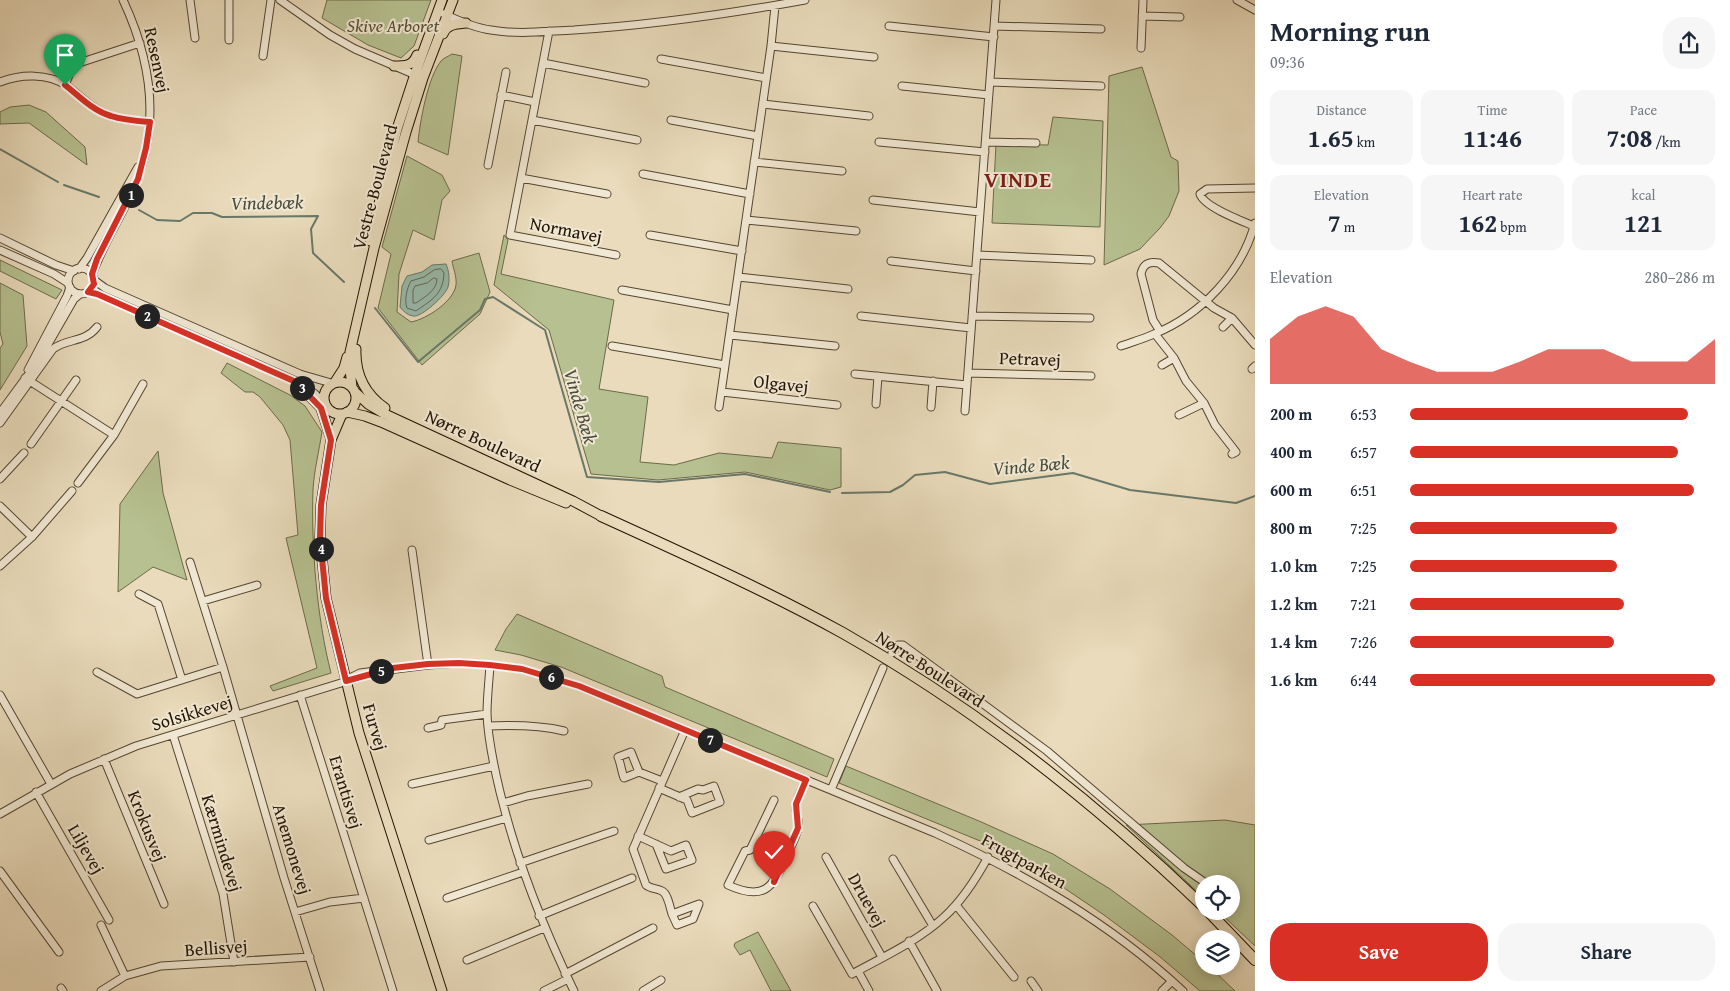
<!DOCTYPE html>
<html lang="en">
<head>
<meta charset="utf-8">
<style>
	body { margin:0; font-family:"Gentium Book Plus",serif; background:#f6f6f7; color:#1f2937; height:100vh; display:flex; flex-direction:column; font-size:19px; white-space:nowrap }
	* { box-sizing:border-box; margin:0 }
	p { font-size:16px; color:#747a83 }
	.icon { flex:none; width:28px; height:28px; fill:none; stroke:currentColor; stroke-width:2; stroke-linecap:round; stroke-linejoin:round }
	.map { position:relative; flex:1; overflow:hidden }
	.sheet { display:flex; flex-direction:column; background:#fff; width:475px }
	.sheet>* { flex:none }
	.buttons { position:absolute; left:1195px; top:875px; display:grid; gap:10px }
	.buttons a { display:grid; place-items:center; width:45px; height:45px; border-radius:50%; background:#fff; box-shadow:0 2px 12px #0003; font-size:25px }
	.pin { position:absolute; display:grid; place-items:center; width:42px; height:42px; color:#fff; margin:-51px -21px; border-radius:50% 50% 50% 0; rotate:-45deg; box-shadow:0 0 5px #0007 }
	.pin .icon { rotate:45deg }
	.km { position:absolute; width:25px; height:25px; margin:-12px; border-radius:50%; background:#222; color:#fff; font-size:14px; line-height:25px; text-align:center }
	.round { display:grid; place-items:center; flex:none; width:52px; height:52px; border-radius:20px; background:#f6f6f7 }
	.headline { display:flex; align-items:center; justify-content:space-between; height:85px; padding:0 15px }
	h1 { font-size:28px; font-weight:700; line-height:38px }
	.stats { display:grid; grid-template-columns:repeat(3,1fr); gap:8px; height:85px; padding:5px 15px }
	.stats div { display:grid; align-content:center; border-radius:12px; background:#f6f6f7; text-align:center }
	.stats b { font-size:25px; font-weight:700 }
	.stats small { font-size:14px; font-weight:400 }
	.stats p { font-size:14px }
	.chart { height:140px; padding:10px 15px }
	.chart p { display:flex; justify-content:space-between }
	.chart svg { width:100%; height:90px; margin-top:5px; fill:#d93025; opacity:.7 }
	.primary-button { display:flex; gap:10px; margin-top:auto; padding:10px 15px }
	.primary-button a { flex:1; height:58px; border-radius:20px; background:#d93025; color:#fff; font-size:20px; font-weight:700; line-height:58px; text-align:center }
	.primary-button a+a { background:#f6f6f7; color:#1f2937 }
	ul { padding:0 15px; list-style:none; font-size:16px }
	li { display:grid; grid-template-columns:80px 60px 1fr; align-items:center; height:38px }
	li i { height:12px; border-radius:6px; background:#d93025 }
	main { display:flex; flex:1; min-height:0 }
	.map>svg:first-child { display:block }
</style>
</head>
<body>
<main>
<div class="map">
<svg width="1255" height="991" viewBox="0 0 1255 991">
	<rect width="100%" height="100%" fill="#e9dbbb"/>
	<filter id="stains"><feTurbulence type="fractalNoise" baseFrequency=".004" numOctaves="4"/><feColorMatrix values="0 0 0 0 .2 0 0 0 0 .09 0 0 0 0 .02 0 0 0 .5 -.17"/></filter>
	<radialGradient id="worn" r=".72"><stop offset=".6" stop-color="#630" stop-opacity="0"/><stop offset="1" stop-color="#630" stop-opacity=".3"/></radialGradient>
	<path fill="#b6c090" stroke="#6c6a4a" d="M327 0H431L414 46 401 58 368 45 322 18Z
		M452 54 462 56 448 155 418 142C420 122 428 75 442 60 444 58 449 56 452 54Z
		M1142 67 1171 157 1178 161 1179 191 1169 216 1160 228 1140 249 1104 265 1109 76Z
		M29 105 46 112 85 147 87 165 29 123 0 124V112L10 107Z
		M1053 117 1103 121 1100 227 992 223 996 144 1048 145Z
		M407 156 442 175 450 191 442 200 434 240 413 230 399 274 397 312 411 322C427 319 454 301 456 285 457 277 453 268 452 261L479 253 490 292 480 314 422 365 378 308 391 254 382 247Z
		M504 235 508 240 501 274 614 300 599 389 648 397 640 462 674 465 719 453 772 458 778 442 841 448V487L830 490 745 472 658 480 591 474 549 330 494 285Z
		M0 260 62 290 56 299 0 271Z
		M0 283 23 295 27 346 0 390V348L3 344 0 332Z
		M227 363 290 395 305 406 322 432C319 451 314 471 313 490 311 546 317 619 331 673L273 691 270 686 317 668 286 538 298 535 290 440 283 425 260 397 253 392H245L221 373Z
		M158 451 163 493 187 580 153 567 118 592 120 504Z
		M517 614 662 676 665 687 834 759 827 777 561 667 521 655 495 650 506 629Z
		M846 766 979 821 1053 854 1110 889 1172 935 1204 962V966H1209L1235 991H1200L1159 956 1104 915 1042 873 985 843 839 783Z
		M1225 820 1255 825V946L1218 911H1231V884H1204V898L1126 825Z
		M758 932 791 991H771L750 950 740 955 734 946 735 943Z"/>
	<path fill="#98bbac" stroke="#697868" d="M446 264C449 271 450 279 448 287 446 295 421 318 413 316 407 315 403 311 400 307L402 286 407 276 422 272 432 265Z"/>
	<g fill="none" stroke-linecap="round" stroke-linejoin="round">
		<path stroke="#5d6858" stroke-width="1" d="M441 269 444 273C443 294 433 299 416 311L407 308C404 300 407 288 411 281L424 277 434 270Z
			M434 278 437 279C437 290 425 297 416 303H413V290L415 286 427 283Z"/>
		<path stroke="#697868" stroke-width="2" d="M0 149 58 182
			M64 185 99 197
			M139 210 157 220 180 221 193 213H212L222 217 318 216 311 229 313 253 344 282
			M375 308 418 362 480 310 485 299 493 297 545 330 587 477 659 482 745 474 830 492
			M842 493 890 492 903 485 915 475 945 472 990 484 1073 473 1130 490 1236 503 1255 496"/>
		<defs>
			<path id="minor" d="M190 0 195 38
				M280 0 330 35 355 49 418 76
				M1237 0 1255 10
				M444 14C459 21 475 28 491 30 519 35 547 31 574 30 652 25 728 14 805 0
				M1142 16 1180 17
				M889 26 994 37
				M994 26 1101 29
				M549 31 510 235 616 255
				M229 40V0
				M771 46 874 57
				M1141 48 1143 0
				M263 56 271 0
				M661 59 766 78
				M543 63 645 83
				M0 82C21 74 48 73 67 86 78 94 87 104 98 110 113 120 133 120 150 122
				M990 82 1101 86
				M65 85 72 68 79 63 140 43
				M902 86 989 95
				M501 95 535 102
				M763 104 869 116
				M532 120 637 140
				M671 120 758 136
				M879 142 985 152
				M986 142 1036 143
				M754 162 842 171
				M488 165 506 72
				M643 174 750 194
				M521 178 607 194
				M873 200 980 212
				M746 220 856 231
				M1254 226C1242 221 1204 207 1200 194L1207 189 1255 188
				M650 235 742 251
				M0 238 56 265 74 271
				M0 250 54 274 68 283
				M977 255 1091 260
				M891 261 976 271
				M68 281a13 13 0 1 1 26 0a13 13 0 1 1-26 0Z
				M79 269 87 258 138 167
				M92 275C102 247 118 222 130 196 162 130 153 64 123 0
				M738 277 848 289
				M94 280 105 288 300 374 331 383
				M622 290 733 310
				M88 292 97 294 296 382 314 393 324 403
				M861 316 971 328
				M972 316 1090 318
				M1223 327 1232 318
				M1160 331 1153 320 1141 274C1143 264 1149 261 1159 263L1214 308 1232 318 1255 345
				M1155 334 1174 358 1186 381 1204 403 1215 425 1236 452 1232 454
				M730 335 835 346
				M612 346 725 365
				M1121 346C1132 342 1143 339 1154 334 1201 315 1242 272 1255 223
				M1162 365 1174 358
				M1252 369 1255 366
				M28 370 67 296 70 287
				M968 373 1091 376
				M855 374 967 385
				M25 378 114 435 143 384
				M722 392 837 405
				M876 404 878 376
				M719 407 771 46 775 6
				M931 407 933 381
				M965 411 996 0
				M0 413 39 360 74 299 80 294
				M1179 415 1204 403
				M0 423 53 349C67 338 85 343 97 327
				M31 444 76 380
				M0 479 24 453
				M78 483 114 435
				M0 506 32 537
				M412 550 428 665
				M190 562 223 667 284 878 320 991
				M0 566 32 537 72 491
				M139 594 158 604 182 680
				M203 601 257 585
				M892 653 898 645H903L1047 751 1184 868 1207 884
				M490 665C489 681 487 698 487 714 488 740 494 767 500 792 517 862 543 927 574 991
				M97 672 137 694 223 667
				M348 679 360 673 375 671
				M0 695 51 784
				M300 695 393 991
				M488 726C514 725 539 725 564 731
				M428 728 441 725 442 720 487 714
				M173 735 223 894 234 962
				M104 759 164 904
				M639 772 631 752 618 757C621 764 621 770 624 778L639 772 662 781
				M412 784 494 766
				M659 788 687 800 692 813 720 802 714 786 703 790 698 789 679 797
				M831 790 883 668
				M36 792 109 920
				M774 800 750 850 745 851 728 885C763 901 773 889 786 857 790 848 796 838 798 828 800 820 795 813 796 805 797 797 803 787 806 780
				M503 803 527 796 588 784
				M0 814 70 774 136 746 380 671 428 665 459 663 490 665 522 669 579 686 935 833C1025 874 1110 923 1183 991
				M638 836 671 851 686 845 692 860 666 869 656 844
				M429 840 507 818
				M826 857 882 957
				M893 859 933 926
				M520 863 614 831
				M0 871 59 952
				M447 898 523 872
				M956 905 1014 977
				M813 906 852 974C883 957 918 941 944 917 963 900 976 879 988 857
				M295 912 330 902 364 898
				M672 914 677 925 693 919 699 904 672 914C670 908 668 894 662 891 656 888 651 889 646 885L633 849 685 730
				M539 916 632 878
				M101 925 125 976
				M909 941 937 991
				M467 960 544 928
				M858 971 869 991
				M565 974 653 928
				M1031 981 1038 991
				M61 988 63 991
				M101 991 125 976 161 966 310 957
				M544 991 568 979
				M643 991 661 980
				M1162 991 1172 981"/>
			<path id="major" d="M443 34C447 24 456 24 466 23
				M394 66C405 66 413 66 417 55
				M370 241 397 129 415 74 442 0
				M356 349C355 374 365 394 385 408
				M324 398a16 16 0 1 1 32 0a16 16 0 1 1-32 0Z
				M296 382 321 408 331 439
				M335 382 344 368 347 357
				M352 387 350 369V352L374 248 406 132 423 78 453 0
				M355 392 368 404 385 414 573 501 601 516
				M347 412 365 416 381 422 510 480 566 503
				M342 414 331 440 321 505 320 538 326 598 359 733 442 991"/>
			<path id="highway" d="M601 516C682 553 765 590 843 633 975 708 1095 802 1204 907
				M1208 911 1255 960"/>
		</defs>
		<use href="#minor" stroke="#544631" stroke-width="9"/>
		<use href="#major" stroke="#221403" stroke-width="11"/>
		<use href="#highway" stroke="#221403" stroke-width="12"/>
		<use href="#minor" stroke="#f1e8d3" stroke-width="7"/>
		<use href="#major" stroke="#e9dbbb" stroke-width="9"/>
		<use href="#highway" stroke="#e9dbbb" stroke-width="10"/>
	</g>
	<g fill="none" stroke-linecap="round" stroke-linejoin="round">
		<defs>
			<path id="route" d="M65 85C79 96 93 111 111 116 123 120 137 121 150 122L146 148 138 179 97 259 92 274 94 284 88 292 97 294 296 382 321 408 331 440 321 505 320 538 326 598 346 681 393 668 428 664 459 663 490 665 522 669 579 686 806 780 796 804 798 828 774 882"/>
		</defs>
		<use href="#route" stroke="#fff" stroke-width="10"/>
		<use href="#route" stroke="#d93025" stroke-width="6"/>
	</g>
	<g text-anchor="middle" stroke-width="4" stroke-linejoin="round" paint-order="stroke">
		<g font-size="18" font-style="italic" fill="#565034" stroke="#f1e8d3">
			<text x="393" y="32">Skive Arboret</text>
		</g>
		<g font-size="18" fill="#221403" stroke="#f1e8d3">
			<text transform="translate(157 60) rotate(78)" y="6">Resenvej</text>
			<text transform="translate(375 187) rotate(-75)" y="6">Vestre Boulevard</text>
			<text transform="translate(566 230) rotate(11)" y="6">Normavej</text>
			<text transform="translate(1030 359) rotate(2)" y="6">Petravej</text>
			<text transform="translate(781 384) rotate(6)" y="6">Olgavej</text>
			<text transform="translate(483 441) rotate(25)" y="6">Nørre Boulevard</text>
			<text transform="translate(930 669) rotate(33)" y="6">Nørre Boulevard</text>
			<text transform="translate(192 713) rotate(-17)" y="6">Solsikkevej</text>
			<text transform="translate(375 727) rotate(74)" y="6">Furvej</text>
			<text transform="translate(346 792) rotate(73)" y="6">Erantisvej</text>
			<text transform="translate(147 826) rotate(68)" y="6">Krokusvej</text>
			<text transform="translate(222 843) rotate(73)" y="6">Kærmindevej</text>
			<text transform="translate(86 849) rotate(60)" y="6">Liljevej</text>
			<text transform="translate(292 849) rotate(73)" y="6">Anemonevej</text>
			<text transform="translate(1024 861) rotate(29)" y="6">Frugtparken</text>
			<text transform="translate(867 900) rotate(61)" y="6">Druevej</text>
			<text transform="translate(216 948) rotate(-4)" y="6">Bellisvej</text>
		</g>
		<g font-size="19" font-style="italic" fill="#4b4e3e" stroke="#f1e8d3">
			<text transform="translate(267 202) rotate(-1)" y="7">Vindebæk</text>
			<text transform="translate(581 406) rotate(74)" y="7">Vinde Bæk</text>
			<text transform="translate(1031 465) rotate(-5)" y="7">Vinde Bæk</text>
		</g>
		<g font-size="22" font-weight="bold" letter-spacing="1" fill="#7a1f14" stroke="#f1e8d3">
			<text x="1018" y="187">VINDE</text>
		</g>
	</g>
	<rect width="100%" height="100%" filter="url(#stains)"/>
	<rect width="100%" height="100%" fill="url(#worn)"/>
</svg>
<div class="buttons">
<a><svg class="icon" aria-label="locate" viewBox="0 0 24 24"><circle cx="12" cy="12" r="6"/><path d="M12 2v4M12 18v4M2 12h4M18 12h4"/></svg></a>
<a><svg class="icon" aria-label="layers" viewBox="0 0 24 24"><path d="M12 4l9 5-9 5-9-5zM3 14l9 5 9-5"/></svg></a>
</div>
<div class="pin" style="left:65px;top:85px;background:#1e9e55"><svg class="icon" aria-label="arrive" viewBox="0 0 24 24"><path d="M6 21V4h12l-3 4 3 4H6"/></svg></div>
<div class="pin" style="left:774px;top:882px;background:#d93025"><svg class="icon" aria-label="check" viewBox="0 0 24 24"><path d="M5 12l5 5 9-10"/></svg></div>
<b class="km" style="left:131px;top:195px">1</b>
<b class="km" style="left:147px;top:316px">2</b>
<b class="km" style="left:302px;top:388px">3</b>
<b class="km" style="left:321px;top:549px">4</b>
<b class="km" style="left:381px;top:671px">5</b>
<b class="km" style="left:551px;top:677px">6</b>
<b class="km" style="left:710px;top:740px">7</b>
</div>
<section class="sheet">
<div class="headline"><div><h1>Morning run</h1><p>09:36</p></div><a class="round"><svg class="icon" aria-label="share" viewBox="0 0 24 24"><path d="M12 15V3M7 8l5-5 5 5M5 13v7h14v-7"/></svg></a></div>
<div class="stats">
<div><p>Distance</p><b>1.65<small> km</small></b></div>
<div><p>Time</p><b>11:46</b></div>
<div><p>Pace</p><b>7:08<small> /km</small></b></div>
</div>
<div class="stats">
<div><p>Elevation</p><b>7<small> m</small></b></div>
<div><p>Heart rate</p><b>162<small> bpm</small></b></div>
<div><p>kcal</p><b>121</b></div>
</div>
<div class="chart"><p><span>Elevation</span>280–286 m</p>
<svg viewBox="0 0 160 44" preserveAspectRatio="none"><path d="M0 44V22L10 11L20 6L30 11L40 27L50 33L60 38L70 38L80 38L90 33L100 27L110 27L120 27L130 33L140 33L150 33L160 22V44z"/></svg>
</div>
<ul>
<li><b>200 m</b>6:53<i style="width:91%"></i></li>
<li><b>400 m</b>6:57<i style="width:88%"></i></li>
<li><b>600 m</b>6:51<i style="width:93%"></i></li>
<li><b>800 m</b>7:25<i style="width:68%"></i></li>
<li><b>1.0 km</b>7:25<i style="width:68%"></i></li>
<li><b>1.2 km</b>7:21<i style="width:70%"></i></li>
<li><b>1.4 km</b>7:26<i style="width:67%"></i></li>
<li><b>1.6 km</b>6:44<i style="width:100%"></i></li>
</ul>
<div class="primary-button"><a>Save</a><a>Share</a></div>
</section>
</main>
</body>
</html>
